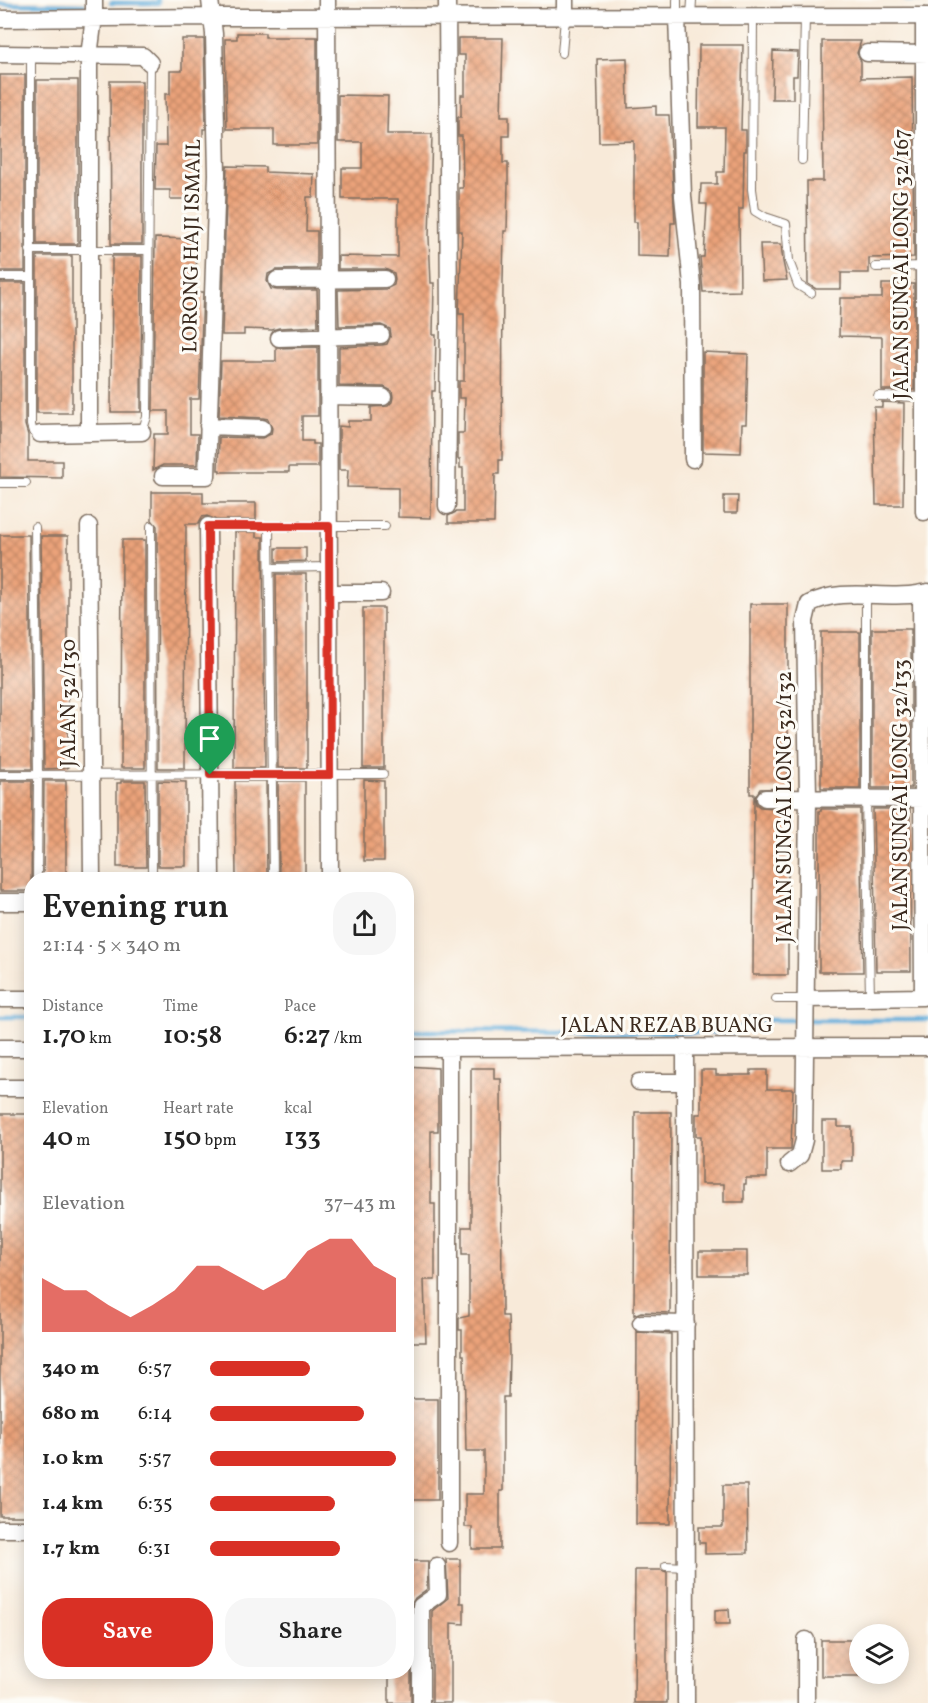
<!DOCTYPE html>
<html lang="en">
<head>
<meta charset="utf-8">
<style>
	body { margin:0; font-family:Vollkorn,serif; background:#f6f6f6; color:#222; height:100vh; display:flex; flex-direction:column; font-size:22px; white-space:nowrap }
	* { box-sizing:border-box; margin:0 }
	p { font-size:20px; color:#767676 }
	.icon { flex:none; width:33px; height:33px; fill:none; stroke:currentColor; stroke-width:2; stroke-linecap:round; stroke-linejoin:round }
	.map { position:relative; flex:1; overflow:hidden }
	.drawer { position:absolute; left:24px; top:872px; width:390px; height:807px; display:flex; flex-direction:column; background:#fff; border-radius:24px; box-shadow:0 3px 15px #0003 }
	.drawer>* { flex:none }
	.buttons { position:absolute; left:849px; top:1624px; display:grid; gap:12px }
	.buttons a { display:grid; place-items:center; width:60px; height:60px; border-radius:50%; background:#fff; box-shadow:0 3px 15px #0003; font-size:30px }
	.pin { position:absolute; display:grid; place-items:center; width:51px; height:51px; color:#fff; margin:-62px -26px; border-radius:50% 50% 50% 0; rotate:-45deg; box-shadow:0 0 6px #0007 }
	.pin .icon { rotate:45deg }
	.round { display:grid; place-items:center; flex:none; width:63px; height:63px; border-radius:24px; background:#f6f6f6 }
	.summary { display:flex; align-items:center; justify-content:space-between; height:102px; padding:0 18px }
	h1 { font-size:33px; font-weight:600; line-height:45px }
	.figures { display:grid; grid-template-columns:repeat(3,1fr); gap:9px; height:102px; padding:6px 18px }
	.figures div { display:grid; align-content:center }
	.figures b { font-size:26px; font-weight:600 }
	.figures small { font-size:16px; font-weight:400 }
	.figures p { font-size:16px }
	.chart { height:168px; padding:12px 18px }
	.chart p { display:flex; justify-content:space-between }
	.chart svg { width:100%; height:108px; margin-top:6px; fill:#d93025; opacity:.7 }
	.action { display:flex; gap:12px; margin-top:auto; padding:12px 18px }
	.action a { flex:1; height:69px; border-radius:24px; background:#d93025; color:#fff; font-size:24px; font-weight:600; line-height:69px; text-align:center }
	.action a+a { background:#f6f6f6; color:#222 }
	ul { padding:0 18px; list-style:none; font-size:20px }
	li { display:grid; grid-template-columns:96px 72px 1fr; align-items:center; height:45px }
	li i { height:15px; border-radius:8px; background:#d93025 }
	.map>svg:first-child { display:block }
</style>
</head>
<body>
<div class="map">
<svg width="928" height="1703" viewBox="0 0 928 1703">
	<defs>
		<pattern id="building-cross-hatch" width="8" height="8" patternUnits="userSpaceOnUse" patternTransform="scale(1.5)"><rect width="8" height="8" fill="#eba37a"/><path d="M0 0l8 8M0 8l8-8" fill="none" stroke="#c08563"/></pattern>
	</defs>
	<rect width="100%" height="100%" fill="#fdfcf7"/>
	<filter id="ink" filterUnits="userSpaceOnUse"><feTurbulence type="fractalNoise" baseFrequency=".0167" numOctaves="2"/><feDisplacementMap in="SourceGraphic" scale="12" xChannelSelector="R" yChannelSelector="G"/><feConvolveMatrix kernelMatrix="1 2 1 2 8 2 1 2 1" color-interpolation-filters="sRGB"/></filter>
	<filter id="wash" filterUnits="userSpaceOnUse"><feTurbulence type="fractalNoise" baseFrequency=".008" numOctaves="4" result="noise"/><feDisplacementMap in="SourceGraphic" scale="24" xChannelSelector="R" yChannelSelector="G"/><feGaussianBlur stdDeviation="1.35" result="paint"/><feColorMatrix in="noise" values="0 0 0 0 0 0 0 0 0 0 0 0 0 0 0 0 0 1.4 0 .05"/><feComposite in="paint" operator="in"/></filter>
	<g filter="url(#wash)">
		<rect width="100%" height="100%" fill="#f8ead9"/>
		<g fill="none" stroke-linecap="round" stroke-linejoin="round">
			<path stroke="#64afdc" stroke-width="4.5" d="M413 0 441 1
				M906 0H928
				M111 3H158V0
				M0 4 84 5
				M0 1017H32
				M406 1031 737 1033 748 1020H928"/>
		</g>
		<g id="blocks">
			<path fill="url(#building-cross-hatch)" d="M237 33H265V37H317V145H274V129H227L225 39H237Z
				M458 38H503L501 116H509V136H503V163H508V182L507 231H504L503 281 502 460H499V474H495L494 523H448V516L456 512H463V468H460V459H458V433H464L465 398H459V381H464V314H459L462 231H459V188H463L462 136H458V117H461V95H465V55H458Z
				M182 39H204L206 129H203V141H198V199H170V190H155L156 146H166L165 94H170V71H182Z
				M822 41H861L857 53 861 62V78L912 77 914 257 869 258V273H841V289H816L808 284 807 181H823Z
				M699 45H743L741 130H746V151H744L743 209H739L740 291 703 292 700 257H704L707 204H700L701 184H717V172H724L725 127H698Z
				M773 51 798 52 797 76H793V99H772Z
				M627 58 628 108 656 106V115H669L675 223H671L670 257 637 256V222H634V141L599 142 597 59Z
				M0 75H25V271H0Z
				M37 80H78V244H37Z
				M110 81H142V244H111Z
				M338 95 388 96 387 134H432L429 237 431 283H434L433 335H436L435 391H432L431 518 398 517V488L347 487 348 470H339V426L348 427V421H371V407L388 406 392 402 393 397 392 391 384 387 339 386V347L382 345 387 344 391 335 390 329 381 325 339 326 338 290 386 289 394 285 395 279 394 273 385 269H338V256L398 257V199H342V168H362V142H338Z
				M227 166 265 167V172L314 174 313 197H307L306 231H317V269L276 270 268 274 267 281 271 289 277 290H317L318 326 279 328 272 330 244 329V335H222Z
				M155 238 197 239 196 292H203L199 399H190V434H198L197 465H163L153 470 154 434H168V411H153Z
				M760 244H781L783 262 787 280 762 281Z
				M37 256H72V413H37Z
				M112 256H142L141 412H111Z
				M0 283H25V425L28 435V461H62V478L0 477Z
				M882 284H914V390H882V337L839 336 840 298H882Z
				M318 347V416H302V441H313V444H318V467H289V472H220V470H218L219 437 262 438 271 434 272 428 268 419 263 418 219 416 221 361H276V348Z
				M703 352 748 354 746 424H742L741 453 703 452Z
				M882 402 904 403 903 505H876L874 407H882Z
				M152 492H203V503H256V520H216L207 516 202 517 198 524H186L185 768H158L157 526 152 520Z
				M724 496H738L737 513H724Z
				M235 532H256V537H263L265 768H234Z
				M0 535H29L32 769H0Z
				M41 536H68V767L66 768 44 769Z
				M122 540H145V768H121Z
				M276 548H306V561L276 562Z
				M276 574H306V580H307V768H278Z
				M750 604H788V788L760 789 755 797 756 804 760 807 788 809V975H753L754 794H750Z
				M363 608H384V768H363Z
				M872 629H911V788H872Z
				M821 632H860V788H821Z
				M364 780 384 781V861H364Z
				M0 781H32L31 891H0Z
				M44 781H66V879H43Z
				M121 781H145L146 867H117V783H121Z
				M158 781 186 782V866H158Z
				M235 781H266L267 879H236Z
				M278 781H305V879H279Z
				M821 809H860L863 972H819V811H821Z
				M873 809H910L911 971H876Z
				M406 1066 438 1068V1131H431V1204H435V1280H424L426 1342H406Z
				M471 1068H494V1079H501L502 1316H508L509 1355 508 1397H503V1491H500V1549H472V1527H465V1494H484V1451H466L464 1355H462V1330H459V1318L469 1316V1255H462V1227H471Z
				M701 1070H716V1075H751V1070H767V1089H793L791 1149H767V1178H746V1184H744V1202H724V1184H701V1136H696V1114H701Z
				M635 1112H671L670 1313 641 1312 634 1315Z
				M0 1114H27V1516H0Z
				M822 1121H838V1127H852V1161H841V1169H822Z
				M699 1251H747V1275H699Z
				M637 1332 671 1334 670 1524H636Z
				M406 1399H438V1500H406Z
				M723 1485H747L748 1553 705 1554V1543H699V1527H723Z
				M446 1559H460V1603H464V1624L451 1623V1703H432V1611L448 1598Z
				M406 1561H428L427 1589 415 1598 411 1605V1703H389V1671H406Z
				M635 1570H661L667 1572V1703H634Z
				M729 1609 730 1624H715V1610Z
				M821 1640H860V1676H821Z"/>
		</g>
	</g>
	<g filter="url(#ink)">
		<use href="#blocks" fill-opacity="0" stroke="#7d6d5f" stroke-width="1.5"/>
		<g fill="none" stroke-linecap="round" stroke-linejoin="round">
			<defs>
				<path id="lane" d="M677 16V0
					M691 16 692 0
					M753 16 752 189 755 211 765 217 786 224 789 261 798 285 811 293
					M562 53 565 18
					M31 54V425L33 432 40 434
					M802 160 805 16
					M30 250H147
					M876 267 927 266
					M0 277H30
					M878 396 924 397
					M142 432 147 417 150 63
					M0 483H26
					M151 526 152 879
					M208 526H385
					M269 526 273 879
					M35 527 38 775 37 879
					M270 568 329 567
					M866 595V798L870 998
					M0 775 383 774
					M776 999H806
					M666 1566 685 1567"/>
				<path id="street" d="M327 0 330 879
					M565 0V18
					M677 16 683 196 692 285 693 459
					M924 16V512
					M0 19 211 17 928 16
					M867 53 928 54
					M0 54 143 56 150 63
					M277 280 385 279
					M279 338 381 335
					M328 396 383 397
					M208 426 262 428
					M89 433V56L94 17V0
					M40 434 142 432
					M163 476H207L217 174 214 34 210 0
					M447 506 449 323 447 0
					M89 526 92 879
					M208 526 211 879
					M329 593H381
					M765 798 928 799
					M0 902H32
					M0 999H32
					M806 999 923 997 921 593
					M685 1047 686 1703
					M0 1048H32
					M406 1048 928 1047
					M449 1048V1543
					M639 1082H685
					M0 1088H27
					M789 1164 800 1155 804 1140 808 797 805 621 809 604C845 585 889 602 928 592
					M641 1323 686 1324
					M0 1529H23
					M806 1640V1703
					M421 1703V1606L438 1594 437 1566"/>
			</defs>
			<use href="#lane" stroke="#7d6d5f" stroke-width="10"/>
			<use href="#street" stroke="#7d6d5f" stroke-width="19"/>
			<use href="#lane" stroke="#fff" stroke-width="8"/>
			<use href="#street" stroke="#fff" stroke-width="16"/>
		</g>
	</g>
	<g fill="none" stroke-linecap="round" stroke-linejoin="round" filter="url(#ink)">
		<defs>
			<path id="route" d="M208 526H329L330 775H210Z"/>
		</defs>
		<use href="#route" stroke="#fff" stroke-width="12"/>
		<use href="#route" stroke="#d93025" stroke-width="8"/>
	</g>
	<g text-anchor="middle" stroke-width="6" stroke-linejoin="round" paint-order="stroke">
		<g font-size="21" fill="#3b2a1e" stroke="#fdfcf7">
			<text transform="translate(191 246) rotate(-89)" y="7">LORONG HAJI ISMAIL</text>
			<text transform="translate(901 264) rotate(-90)" y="7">JALAN SUNGAI LONG 32/167</text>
			<text transform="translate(68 703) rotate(-90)" y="7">JALAN 32/130</text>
			<text transform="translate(900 795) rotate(-90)" y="7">JALAN SUNGAI LONG 32/133</text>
			<text transform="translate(784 807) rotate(-90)" y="7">JALAN SUNGAI LONG 32/132</text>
			<text x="667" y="1032">JALAN REZAB BUANG</text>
		</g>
	</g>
</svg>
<div class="buttons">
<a><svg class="icon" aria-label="layers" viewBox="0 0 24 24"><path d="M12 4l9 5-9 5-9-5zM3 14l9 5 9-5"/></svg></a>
</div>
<div class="pin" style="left:210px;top:775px;background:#1e9e55"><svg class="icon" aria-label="arrive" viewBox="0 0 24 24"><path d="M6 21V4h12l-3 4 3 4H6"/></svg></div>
<section class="drawer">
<div class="summary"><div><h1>Evening run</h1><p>21:14 · 5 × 340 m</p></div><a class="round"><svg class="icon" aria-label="share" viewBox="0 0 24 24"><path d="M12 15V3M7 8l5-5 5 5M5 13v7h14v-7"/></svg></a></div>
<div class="figures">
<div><p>Distance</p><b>1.70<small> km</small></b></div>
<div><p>Time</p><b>10:58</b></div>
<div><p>Pace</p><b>6:27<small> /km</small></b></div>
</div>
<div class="figures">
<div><p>Elevation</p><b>40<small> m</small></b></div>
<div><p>Heart rate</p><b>150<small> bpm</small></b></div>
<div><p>kcal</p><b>133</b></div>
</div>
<div class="chart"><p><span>Elevation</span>37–43 m</p>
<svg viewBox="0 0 160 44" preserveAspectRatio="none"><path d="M0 44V22L10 27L20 27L30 33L40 38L50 33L60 27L70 17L80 17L90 22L100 27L110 22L120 11L130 6L140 6L150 17L160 22V44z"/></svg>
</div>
<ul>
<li><b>340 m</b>6:57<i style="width:54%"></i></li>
<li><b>680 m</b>6:14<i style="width:83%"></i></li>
<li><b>1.0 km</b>5:57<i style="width:100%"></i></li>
<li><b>1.4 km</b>6:35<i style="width:67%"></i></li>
<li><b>1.7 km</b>6:31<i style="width:70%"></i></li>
</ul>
<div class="action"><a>Save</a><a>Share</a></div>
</section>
</div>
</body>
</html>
